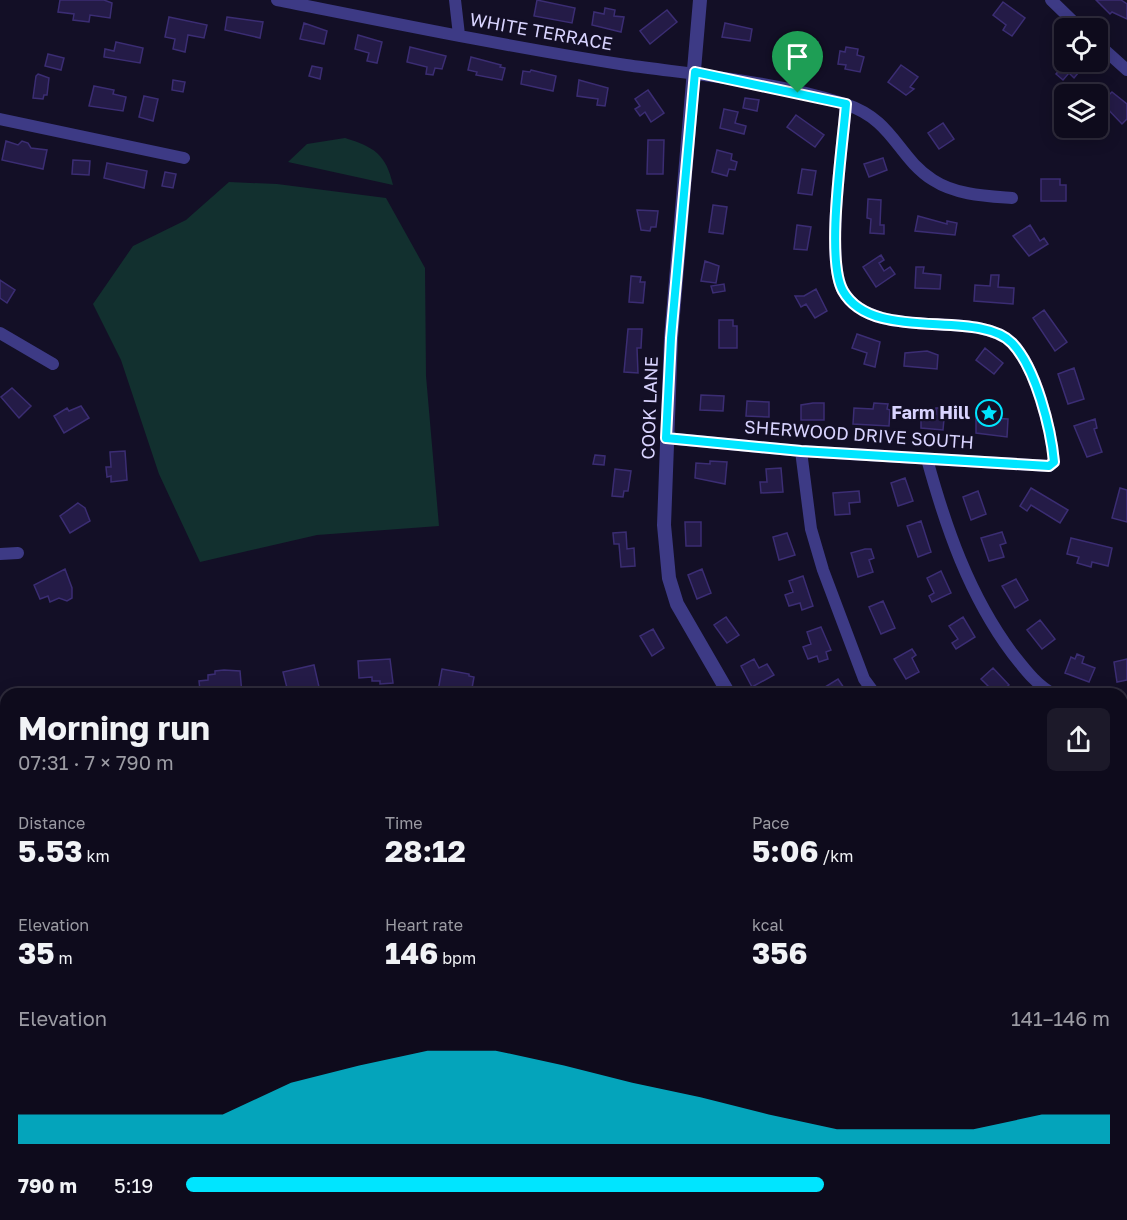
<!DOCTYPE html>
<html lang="en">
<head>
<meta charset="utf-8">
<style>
	body { margin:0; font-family:"Golos Text",sans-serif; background:#1c1929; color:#f1f3f6; height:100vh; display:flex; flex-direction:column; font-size:22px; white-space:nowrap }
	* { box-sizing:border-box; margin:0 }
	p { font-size:20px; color:#9b9ba3 }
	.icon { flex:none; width:33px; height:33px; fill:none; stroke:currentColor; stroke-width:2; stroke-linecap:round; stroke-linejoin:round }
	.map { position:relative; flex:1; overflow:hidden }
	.side { position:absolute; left:0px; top:688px; width:1128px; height:532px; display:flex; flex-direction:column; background:#0e0b1c; border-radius:18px 18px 0 0; box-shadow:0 3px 15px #0003,0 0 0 2px #2e2b3b }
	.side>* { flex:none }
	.buttons { position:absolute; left:1054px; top:18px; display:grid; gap:12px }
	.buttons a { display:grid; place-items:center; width:54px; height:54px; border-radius:9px; background:#0e0b1c; box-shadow:0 3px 15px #0003,0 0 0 2px #2e2b3b; font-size:30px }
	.pin { position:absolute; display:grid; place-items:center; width:51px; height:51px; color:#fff; margin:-62px -26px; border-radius:50% 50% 50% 0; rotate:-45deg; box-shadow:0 0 6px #0007 }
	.pin .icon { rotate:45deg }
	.round { display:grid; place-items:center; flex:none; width:63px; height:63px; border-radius:9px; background:#1c1929 }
	.head { display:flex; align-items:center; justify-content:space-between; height:102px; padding:0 18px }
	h1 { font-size:33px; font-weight:700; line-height:45px }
	.figures { display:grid; grid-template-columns:repeat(3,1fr); gap:9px; height:102px; padding:6px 18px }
	.figures div { display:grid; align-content:center }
	.figures b { font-size:30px; font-weight:700 }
	.figures small { font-size:16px; font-weight:400 }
	.figures p { font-size:16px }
	.chart { height:168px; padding:12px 18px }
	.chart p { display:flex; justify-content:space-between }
	.chart svg { width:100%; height:108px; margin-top:6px; fill:#00e5ff; opacity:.7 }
	ul { padding:0 18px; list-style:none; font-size:20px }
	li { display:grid; grid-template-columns:96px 72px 1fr; align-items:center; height:45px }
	li i { height:15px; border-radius:8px; background:#00e5ff }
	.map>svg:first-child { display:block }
</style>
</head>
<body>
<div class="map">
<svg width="1127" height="1220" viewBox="0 0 1127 1220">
	<rect width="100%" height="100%" fill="#130f26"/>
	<path fill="#12302f" d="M345 138C374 147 386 154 393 185L288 162 307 144Z
		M229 182 277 184 386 198 425 268 426 376 439 526 317 535 200 562 159 474 121 360 93 304 133 246 186 220Z"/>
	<path fill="#241b47" stroke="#3b2d73" stroke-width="1.5" d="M60 0H104L112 3 110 18 90 15 89 22 73 20 74 14 58 12Z
		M537 0 575 8 572 23 534 16Z
		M1096 0H1121L1127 4V19L1112 12 1110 14Z
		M1003 2 1025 18 1012 36 1003 30 1006 25 993 15Z
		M605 8 615 10 614 16 624 17 621 32 592 25 594 12 604 14Z
		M667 10 677 22 650 44 640 31Z
		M169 17 207 25 204 38 188 35 185 52 173 49 175 39 165 37Z
		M227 17 263 22 260 38 225 30Z
		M304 23 327 31 324 44 300 39Z
		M725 23 752 29 750 41 722 37Z
		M792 34 818 42 814 57 808 56 807 59 796 56 797 52 790 50Z
		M358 35 382 42 377 63 367 61 369 53 355 49Z
		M116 42 143 48 140 63 104 57 105 49 114 51Z
		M410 47 446 56 442 69 435 68 433 75 426 74 427 67 407 62Z
		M846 47 858 49 857 55 864 57 860 72 845 69 846 65 838 64 840 51 845 52Z
		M1064 48 1065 62H1079L1084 66 1074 78 1069 73 1063 80 1056 74 1061 68 1053 61Z
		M48 54 64 58 61 70 45 66Z
		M471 57 501 65 500 67 505 68 502 80 476 75 477 72 468 70Z
		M901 65 918 77 910 87 914 89 906 95 888 82Z
		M312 66 322 68 320 79 309 76Z
		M531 70 556 76 553 91 521 84 523 71 530 72Z
		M38 74 49 78 47 95H44L43 99 33 98 36 76Z
		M173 80 185 82 183 92 172 90Z
		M579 80 608 88 605 106 597 105 598 99 577 96Z
		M94 86 114 90 113 94 126 97 123 111 89 106Z
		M648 90 664 113 651 122 645 112 640 116 635 109 640 106 635 99Z
		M1112 92 1127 104V119L1122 124 1101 102Z
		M144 96 158 99 153 121 139 117Z
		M745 98 759 100 757 111 743 108Z
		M724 109 738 112 735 123 746 126 744 134 720 128Z
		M796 115 824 135 815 147 787 127Z
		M943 123 954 139 939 149 928 133Z
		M648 140H664L663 174H647Z
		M6 141 18 145 22 141 28 143 31 148 47 150 43 169 2 160Z
		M717 150 732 154 731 160 737 162 735 170 729 169 727 176 712 172Z
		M883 158 887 170 869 177 864 164Z
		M73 160 90 161 89 175 72 174Z
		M107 163 147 171 144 188 104 178Z
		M802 169 816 171 812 195 798 193Z
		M165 172 176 174 173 188 162 186Z
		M1041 179H1060V185H1066V201H1041Z
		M868 199 881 200 880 225H884V234L870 233 871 219 867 218Z
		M713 205 727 207 723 234 709 232Z
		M637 210 658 211 656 227H651L650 231 641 230Z
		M918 216 947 224V221L957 223 955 235 915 231Z
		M797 225 811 227 807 250 794 249Z
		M1030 225 1040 241 1044 238 1048 244 1029 256 1013 236Z
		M881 255 884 260 879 263 884 271 890 267 895 274 876 287 863 267Z
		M705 261 719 266 716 283 701 281Z
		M916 267H924L923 273 941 275 940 289 915 288Z
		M991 275H999L998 287 1014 288 1013 304 974 301 975 285 990 286Z
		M631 276 641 277 640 282H645L643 303 629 302Z
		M0 280 15 290 7 303 0 298Z
		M724 284 725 291 713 293 711 286Z
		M816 289 827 311 815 318 806 304 801 307 795 296H804Z
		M1044 310 1067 342 1055 351 1033 318Z
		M719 320H733V326H737V348H719Z
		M628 329H642L641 348H637L638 373 624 372Z
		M857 334 880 342 875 367 864 364 867 353 852 348Z
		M985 348 1003 363 994 374 976 360Z
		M927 351 938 355 937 369 904 366 905 353Z
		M1074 368 1084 399 1068 404 1058 374Z
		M12 388 31 406 19 418 1 397Z
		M701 395 724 396 723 411 700 410Z
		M747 401 769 402V417L746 416Z
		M813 403H824V420H801V405Z
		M874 403 888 404 887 409 890 410 889 426 853 424 854 408 873 409Z
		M81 406 89 418 64 433 54 416 67 408 69 411Z
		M936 408H945L943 430 921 428V414H936Z
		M976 417 1008 419 1007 437 976 433Z
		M1095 419 1097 428 1094 429 1102 452 1087 457 1074 426Z
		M125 451 127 480 111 482V476L107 477 106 467H111L110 452Z
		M595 455 605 456 604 465 593 464Z
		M710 461 727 462 725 484 695 478 696 463 710 464Z
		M781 468 783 492 761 493 760 482H767L766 469Z
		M615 469 631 471 628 491H624L623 497 612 496Z
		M905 478 913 501 898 506 891 483Z
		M1031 488 1068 510 1060 523 1031 505 1027 511 1020 506Z
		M1120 488 1127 490V522L1112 518Z
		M859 491 860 502 849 503 850 514 835 515 833 493Z
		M978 491 986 514 971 520 963 497Z
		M78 503 85 508 90 521 70 533 60 516Z
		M921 521 931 552 918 557 907 526Z
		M685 522H701V546H686Z
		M626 532 627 549 634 548 635 566 621 567 619 544H614L613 533Z
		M1002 532 1006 543 1000 545 1004 557 989 561 981 538Z
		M787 533 795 555 779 560 773 537Z
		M1071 538 1112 548 1108 566 1092 562 1091 567 1077 563 1079 557 1067 554Z
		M865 549H871L874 558 869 560 873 572 858 577 851 553Z
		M65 569 72 588V598L67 601 59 598 50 602 48 596 40 599 34 585Z
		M702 569 711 593 697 599 688 575Z
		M941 571 951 593 932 602 929 596 934 593 927 578Z
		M803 576 813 606 802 610 800 603 789 606 785 595 793 592 789 581Z
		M1016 579 1028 600 1015 608 1002 586Z
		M883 601 895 628 881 634 869 607Z
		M726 617 739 635 727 643 714 625Z
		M963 617 975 637 956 649 952 643 958 639 949 626Z
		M1040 620 1055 639 1042 649 1027 630Z
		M821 627 831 650 826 652 828 659 819 662 817 656 808 659 803 647 811 644 807 632Z
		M653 629 664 648 652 656 640 636Z
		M912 649 916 655 912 658 919 672 906 679 894 659Z
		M1077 654 1084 657 1082 663 1095 668 1089 682 1065 673 1071 657 1075 659Z
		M390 659 393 683 380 684V681H372V677L359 678 358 661Z
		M754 659 759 668 767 664 774 675 752 687 741 666Z
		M1127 659V680L1117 682 1114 662Z
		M314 665 319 687 306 690 305 688 295 690 294 687 287 688 283 672Z
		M993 668 1009 685 999 694H996L981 679Z
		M442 669 469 674V676L474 677 471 694 438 691Z
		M224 670 240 671 242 694H210L209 690H200L199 681 208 680V675L215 674V671Z
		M838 679 848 694H829L825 687Z
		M1124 992 1127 995V1014L1122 1018Z
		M233 1215H264L265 1220H233Z
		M651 1215H681L675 1220H645Z"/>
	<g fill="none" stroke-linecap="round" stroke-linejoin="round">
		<path stroke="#3d3a85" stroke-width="12" d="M277 0C393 23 509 47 626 65 698 75 775 81 845 104 894 120 897 157 933 180 956 195 986 196 1012 198
			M455 0 459 35
			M1051 0 1080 28
			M1098 44 1127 70
			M0 119 184 158
			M0 333 53 364
			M666 438 801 451 1049 466 1054 462C1051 429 1036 368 1012 343 978 308 873 344 843 291 825 259 843 145 846 104
			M801 451 811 529 823 570 864 679 875 694
			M927 459C946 528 969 595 1012 653 1024 668 1037 686 1054 694
			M0 554 18 553
			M1122 705 1127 704
			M1122 888 1127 884
			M1122 1071 1127 1063
			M305 1215 307 1220
			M727 1220 734 1215"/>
		<path stroke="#3d3a85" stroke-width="14" d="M700 0 671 338 664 525 669 578 677 604 729 694
			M1122 1131 1127 1134
			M1123 1220 1127 1216"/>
	</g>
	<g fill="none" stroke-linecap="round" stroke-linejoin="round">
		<defs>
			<path id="route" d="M695 72 846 104C843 145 825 259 843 291 873 344 978 308 1012 343 1036 368 1051 429 1054 462L1049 466 801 451 666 438 671 338Z"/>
		</defs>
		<use href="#route" stroke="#fff" stroke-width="12"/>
		<use href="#route" stroke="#00e5ff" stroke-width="8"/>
	</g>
	<defs>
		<symbol id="sight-ring" viewBox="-11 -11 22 22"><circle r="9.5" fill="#130f26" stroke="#00e5ff" stroke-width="1.5"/><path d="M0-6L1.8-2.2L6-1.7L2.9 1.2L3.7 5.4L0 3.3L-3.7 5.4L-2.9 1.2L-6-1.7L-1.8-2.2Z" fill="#00e5ff"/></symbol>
	</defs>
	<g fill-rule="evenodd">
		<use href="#sight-ring" x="974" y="398" width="30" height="30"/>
	</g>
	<g text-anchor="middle" stroke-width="4.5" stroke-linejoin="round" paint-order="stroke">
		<g font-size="18" fill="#d9d4ff" stroke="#130f26">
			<text transform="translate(541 32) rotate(10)" y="6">WHITE TERRACE</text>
			<text transform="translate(650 408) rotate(-88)" y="6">COOK LANE</text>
			<text transform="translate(859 435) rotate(4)" y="6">SHERWOOD DRIVE SOUTH</text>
		</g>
		<g font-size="18" font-weight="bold" fill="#d9d4ff" stroke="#130f26" text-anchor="end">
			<text x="970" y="419">Farm Hill</text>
		</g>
	</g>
</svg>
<div class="buttons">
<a><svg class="icon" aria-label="locate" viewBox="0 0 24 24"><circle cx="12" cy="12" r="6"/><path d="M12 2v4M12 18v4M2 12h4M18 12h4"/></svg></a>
<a><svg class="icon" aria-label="layers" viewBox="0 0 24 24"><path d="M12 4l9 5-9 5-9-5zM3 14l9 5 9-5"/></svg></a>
</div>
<div class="pin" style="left:798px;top:93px;background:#1e9e55"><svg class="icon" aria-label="arrive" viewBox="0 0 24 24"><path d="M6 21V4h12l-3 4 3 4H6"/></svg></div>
<section class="side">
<div class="head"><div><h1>Morning run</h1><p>07:31 · 7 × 790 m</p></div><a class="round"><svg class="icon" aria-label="share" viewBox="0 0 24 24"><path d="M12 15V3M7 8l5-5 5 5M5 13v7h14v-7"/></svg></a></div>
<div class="figures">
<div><p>Distance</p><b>5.53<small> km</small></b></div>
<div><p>Time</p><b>28:12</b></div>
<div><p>Pace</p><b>5:06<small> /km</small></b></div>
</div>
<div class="figures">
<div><p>Elevation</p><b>35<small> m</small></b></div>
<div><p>Heart rate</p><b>146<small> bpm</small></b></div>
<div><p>kcal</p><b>356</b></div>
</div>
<div class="chart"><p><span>Elevation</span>141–146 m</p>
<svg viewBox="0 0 160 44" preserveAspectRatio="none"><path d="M0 44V32L10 32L20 32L30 32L40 19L50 12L60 6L70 6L80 12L90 19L100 25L110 32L120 38L130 38L140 38L150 32L160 32V44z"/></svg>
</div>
<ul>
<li><b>790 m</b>5:19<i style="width:69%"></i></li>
</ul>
</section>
</div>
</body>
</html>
